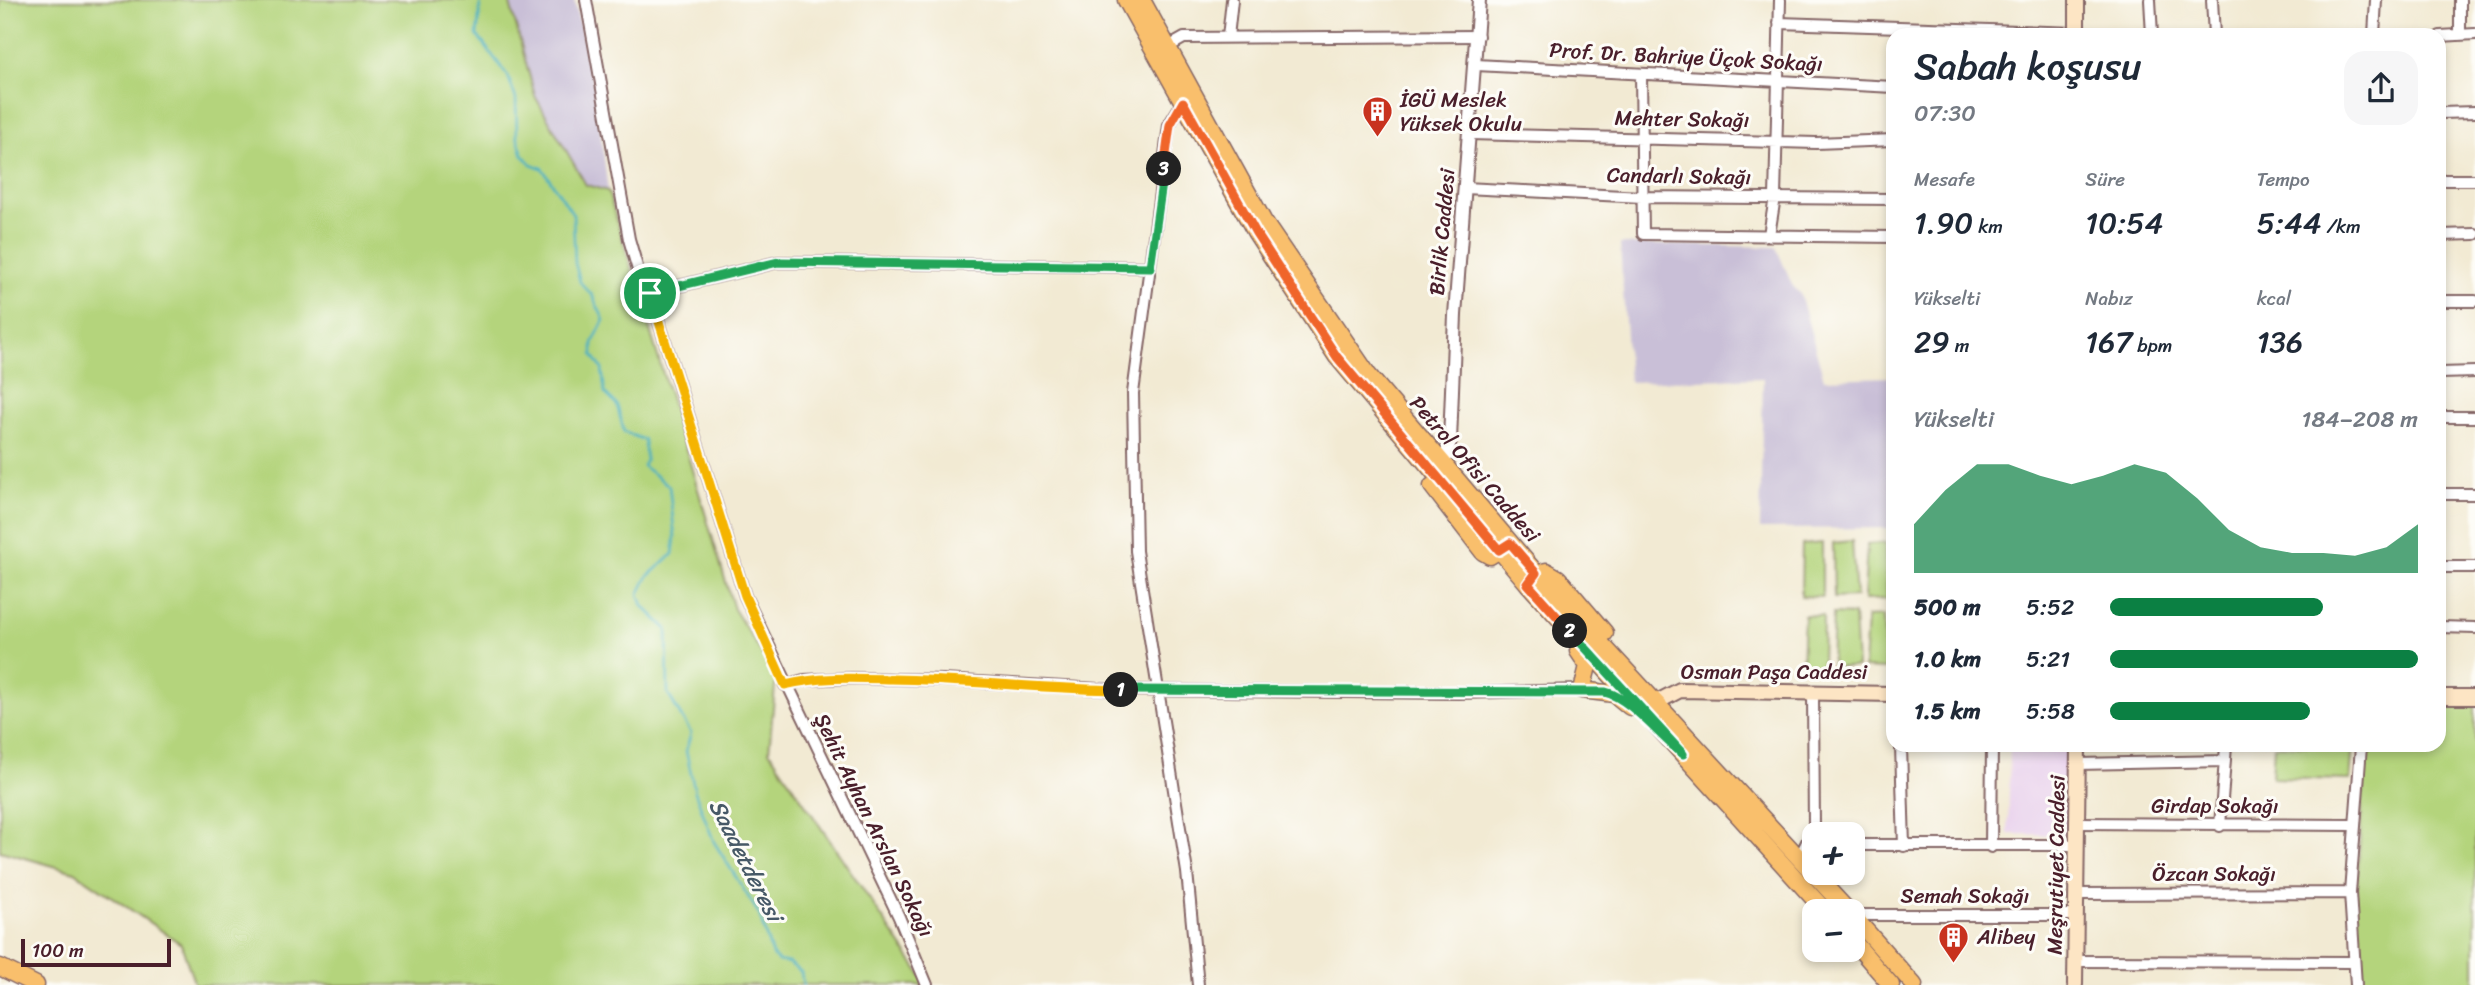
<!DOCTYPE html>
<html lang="tr">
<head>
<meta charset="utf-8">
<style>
	body { margin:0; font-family:Sriracha,sans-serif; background:#f6f6f7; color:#1f2937; height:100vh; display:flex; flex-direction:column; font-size:26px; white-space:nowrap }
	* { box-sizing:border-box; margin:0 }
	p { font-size:23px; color:#747a83 }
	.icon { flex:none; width:38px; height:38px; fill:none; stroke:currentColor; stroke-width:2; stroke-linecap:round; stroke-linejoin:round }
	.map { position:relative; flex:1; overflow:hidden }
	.panel { position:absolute; left:1886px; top:28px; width:560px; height:724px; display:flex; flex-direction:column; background:#fff; border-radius:21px; box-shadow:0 4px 10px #0003 }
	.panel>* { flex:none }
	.buttons { position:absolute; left:1802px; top:822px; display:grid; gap:14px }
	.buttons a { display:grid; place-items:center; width:63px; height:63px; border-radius:14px; background:#fff; box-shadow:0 4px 10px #0003; font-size:35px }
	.scale { position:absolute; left:21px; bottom:18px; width:150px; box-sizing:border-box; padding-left:7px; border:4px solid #4a1f2b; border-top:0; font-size:19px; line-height:24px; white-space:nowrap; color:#4a1f2b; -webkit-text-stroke:5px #fdfcf7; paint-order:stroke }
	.pin { position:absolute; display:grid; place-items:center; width:60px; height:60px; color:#fff; margin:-30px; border:4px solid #fff; border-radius:50%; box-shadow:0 2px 7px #0007 }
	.km { position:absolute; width:35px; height:35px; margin:-18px; border-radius:50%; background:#222; color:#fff; font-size:19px; line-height:35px; text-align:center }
	.round { display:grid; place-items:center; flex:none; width:74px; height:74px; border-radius:21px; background:#f6f6f7 }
	.summary { display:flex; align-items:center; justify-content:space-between; height:119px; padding:0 28px }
	h1 { font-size:38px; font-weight:600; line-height:52px }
	.stats { display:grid; grid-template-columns:repeat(3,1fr); gap:10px; height:119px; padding:7px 28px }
	.stats div { display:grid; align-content:center }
	.stats b { font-size:30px; font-weight:600 }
	.stats small { font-size:19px; font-weight:400 }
	.stats p { font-size:19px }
	.chart { height:196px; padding:14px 28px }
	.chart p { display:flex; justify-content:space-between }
	.chart svg { width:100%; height:126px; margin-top:7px; fill:#0b8043; opacity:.7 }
	ul { padding:0 28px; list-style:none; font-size:23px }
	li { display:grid; grid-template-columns:112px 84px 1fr; align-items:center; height:52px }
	li i { height:18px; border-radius:9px; background:#0b8043 }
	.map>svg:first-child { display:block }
</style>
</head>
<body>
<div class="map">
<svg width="2475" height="985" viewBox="0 0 2475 985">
	<rect width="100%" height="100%" fill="#fdfcf7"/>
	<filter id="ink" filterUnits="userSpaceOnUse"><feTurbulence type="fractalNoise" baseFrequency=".0143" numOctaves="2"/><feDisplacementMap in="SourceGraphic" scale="14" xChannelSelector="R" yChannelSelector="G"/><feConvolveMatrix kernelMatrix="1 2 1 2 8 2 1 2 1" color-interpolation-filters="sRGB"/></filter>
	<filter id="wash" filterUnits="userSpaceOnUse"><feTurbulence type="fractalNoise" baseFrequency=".00686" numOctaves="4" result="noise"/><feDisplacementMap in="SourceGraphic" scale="28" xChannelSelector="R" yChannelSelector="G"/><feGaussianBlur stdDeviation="1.57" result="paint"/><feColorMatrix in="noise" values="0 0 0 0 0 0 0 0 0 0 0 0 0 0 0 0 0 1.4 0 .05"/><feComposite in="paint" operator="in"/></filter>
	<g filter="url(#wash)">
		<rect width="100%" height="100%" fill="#f2ead3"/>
		<path fill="#e9d2ed" d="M2010 746H2070L2068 835 2008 834Z"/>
		<path fill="#c9bfd7" d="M509 0H574L596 96 608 191 586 185 535 96Z
			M1620 244 1776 247 1792 285 1800 294 1824 379 1893 377V528L1760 529 1763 378 1629 382Z"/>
		<path fill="#b4d47b" stroke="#7f7a53" stroke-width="2" d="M0 0H509L535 96 586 185 608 191 734 609 776 676 769 751 928 985H195L181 944 75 872 0 851Z
			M1852 541 1856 597 1834 598 1833 543Z
			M1822 543V597L1801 596 1802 545Z
			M1885 543 1887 599 1864 600 1867 544Z
			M1833 614 1854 615 1857 667H1831Z
			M1804 615 1823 616 1822 669 1802 668Z
			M1883 616 1886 669 1864 668 1867 617Z
			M2440 705 2475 706V985H2360L2355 913 2366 746H2440Z
			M2274 746H2353L2350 780 2272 778Z"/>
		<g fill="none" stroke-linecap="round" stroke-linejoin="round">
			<path stroke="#43afc1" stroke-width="2.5" d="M481 0 477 35 508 76 516 99 517 136 523 155 531 164 542 168 573 214 575 263 580 282 592 295 604 320 593 343V355L602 369 605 393 617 405 624 432 644 440 646 460 643 466 669 486 675 537 673 554 648 576 639 594 643 606 667 629 668 694 691 733 686 751 695 792 714 842 759 914 772 955 778 961 789 963 801 972 803 985"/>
		</g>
	</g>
	<g filter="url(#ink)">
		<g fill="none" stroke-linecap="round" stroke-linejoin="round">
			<defs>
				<path id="minor" d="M586 0 629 239 638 270 650 293 745 596 899 917 927 985
					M2150 0 2152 35
					M2212 0 2214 35
					M1779 23 2077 33
					M2374 35 2376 0
					M2460 35V0
					M2440 36 2475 34
					M1228 37 1232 0
					M1168 47 1184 38 1478 36
					M1476 65 1894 87
					M1641 74 1643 234 1894 237
					M1183 102 1169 125 1133 393 1136 551 1187 872 1198 985
					M2440 113 2475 112
					M1470 134 1816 143 1894 140
					M2440 180H2475
					M1465 188 1642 197 1894 199
					M1769 235 1775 197 1780 0
					M2440 235 2475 234
					M650 293 778 262 1150 267
					M2440 301H2475
					M2440 373 2475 372
					M2440 417H2475
					M2440 494H2475
					M2440 567H2475
					M2440 627 2475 628
					M785 685 804 680 851 678 943 680 1116 690 1458 693 1582 690
					M1901 746 1904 846
					M2078 764 2225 761
					M2078 823 2353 825
					M2220 826 2226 746
					M1853 845H2077
					M1991 847 1992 746
					M1799 858 1814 828 1813 693
					M2077 894 2350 893
					M1853 915H2077
					M2076 961 2353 962
					M2356 985 2350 893 2361 746"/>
				<path id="tertiary" d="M1444 465 1450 441 1455 315 1479 0"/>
				<path id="secondary" d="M2077 0V35
					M2440 697H2475
					M1657 702 1680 690 1894 694
					M2075 985 2078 746"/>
				<path id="primary" d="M1126 0 1256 233 1337 357 1528 584 1826 912
					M1142 0 1264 222 1369 376 1536 573 1849 912
					M1432 486 1483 552 1490 556 1506 546
					M1534 576 1546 571 1558 578 1605 633
					M1578 651 1588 666 1582 690 1614 694 1630 707
					M1853 916 1914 985
					M1853 941 1891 985
					M0 967 36 985"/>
			</defs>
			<use href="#minor" stroke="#856666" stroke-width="14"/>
			<use href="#tertiary" stroke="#856666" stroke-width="16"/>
			<use href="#secondary" stroke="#856666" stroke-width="18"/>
			<use href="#primary" stroke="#856666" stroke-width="19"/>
			<use href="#minor" stroke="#fff" stroke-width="10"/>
			<use href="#tertiary" stroke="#fff" stroke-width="12"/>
			<use href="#secondary" stroke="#fde5c4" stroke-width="14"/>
			<use href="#primary" stroke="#f9bf6c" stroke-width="16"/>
		</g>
	</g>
	<g fill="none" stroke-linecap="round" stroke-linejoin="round" filter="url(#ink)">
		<defs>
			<path id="split-1" d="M650 293 745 596 785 685C820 676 856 678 891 679 968 680 1044 689 1121 690"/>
			<path id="split-2" d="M1121 690 1605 692C1631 698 1660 737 1683 754L1570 631"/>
			<path id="split-3" d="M1164 169 1170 125 1183 102 1256 233 1337 357 1499 550 1510 543 1536 573 1528 584 1570 631"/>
			<path id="split-4" d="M650 293 778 262 1150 267 1164 169"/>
		</defs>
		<use href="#split-1" stroke="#fff" stroke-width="14"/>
		<use href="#split-2" stroke="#fff" stroke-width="14"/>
		<use href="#split-3" stroke="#fff" stroke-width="14"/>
		<use href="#split-4" stroke="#fff" stroke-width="14"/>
		<use href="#split-1" stroke="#f5b400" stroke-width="9"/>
		<use href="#split-2" stroke="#22a559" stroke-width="9"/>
		<use href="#split-3" stroke="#f0652b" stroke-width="9"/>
		<use href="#split-4" stroke="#22a559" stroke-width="9"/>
	</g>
	<defs>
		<symbol id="building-pin" viewBox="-11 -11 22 30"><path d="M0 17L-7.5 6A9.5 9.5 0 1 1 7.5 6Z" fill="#c8321e" stroke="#fdfcf7"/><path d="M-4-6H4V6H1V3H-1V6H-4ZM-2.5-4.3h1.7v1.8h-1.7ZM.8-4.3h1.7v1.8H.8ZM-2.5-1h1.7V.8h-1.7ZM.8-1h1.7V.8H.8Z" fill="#fff"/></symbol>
	</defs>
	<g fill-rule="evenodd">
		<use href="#building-pin" x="1360" y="94" width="35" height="47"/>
		<use href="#building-pin" x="1936" y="920" width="35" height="47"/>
	</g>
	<g text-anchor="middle" stroke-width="6" stroke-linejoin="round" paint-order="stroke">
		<g font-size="21" fill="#4a1f2b" stroke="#fdfcf7">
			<text transform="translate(1686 57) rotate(3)" y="7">Prof. Dr. Bahriye Üçok Sokağı</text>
			<text transform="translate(1682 119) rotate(1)" y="7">Mehter Sokağı</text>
			<text transform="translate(1679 176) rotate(1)" y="7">Candarlı Sokağı</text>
			<text transform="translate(1442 232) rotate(-85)" y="7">Birlik Caddesi</text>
			<text transform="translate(1475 469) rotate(49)" y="7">Petrol Ofisi Caddesi</text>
			<text x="1774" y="679">Osman Paşa Caddesi</text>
			<text x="2215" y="813">Girdap Sokağı</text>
			<text transform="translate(874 825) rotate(64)" y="7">Şehit Ayhan Arslan Sokağı</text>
			<text transform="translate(2056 865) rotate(-89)" y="7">Meşrutiyet Caddesi</text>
			<text x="2214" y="881">Özcan Sokağı</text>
			<text x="1965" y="903">Semah Sokağı</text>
		</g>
		<g font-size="21" fill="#4a1f2b" stroke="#fdfcf7" text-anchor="start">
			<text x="1400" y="107">İGÜ Meslek<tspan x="1400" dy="24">Yüksek Okulu</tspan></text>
			<text x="1977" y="944">Alibey</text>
		</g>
		<g font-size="23" font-style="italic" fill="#475967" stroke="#fdfcf7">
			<text transform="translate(746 860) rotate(63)" y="8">Saadetderesi</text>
		</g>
	</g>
</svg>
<div class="buttons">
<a>+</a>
<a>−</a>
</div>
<div class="scale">100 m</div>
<div class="pin" style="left:650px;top:293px;background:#1e9e55"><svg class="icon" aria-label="arrive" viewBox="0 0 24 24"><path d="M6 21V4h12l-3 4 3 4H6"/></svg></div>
<b class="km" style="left:1121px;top:690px">1</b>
<b class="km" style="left:1570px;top:631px">2</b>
<b class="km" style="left:1164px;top:169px">3</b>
<section class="panel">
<div class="summary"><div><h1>Sabah koşusu</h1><p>07:30</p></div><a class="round"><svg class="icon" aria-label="share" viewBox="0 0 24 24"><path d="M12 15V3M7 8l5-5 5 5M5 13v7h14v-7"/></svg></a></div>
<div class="stats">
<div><p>Mesafe</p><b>1.90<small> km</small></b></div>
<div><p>Süre</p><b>10:54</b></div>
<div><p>Tempo</p><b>5:44<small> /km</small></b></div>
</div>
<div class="stats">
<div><p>Yükselti</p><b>29<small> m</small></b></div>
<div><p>Nabız</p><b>167<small> bpm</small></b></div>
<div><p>kcal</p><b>136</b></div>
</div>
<div class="chart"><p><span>Yükselti</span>184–208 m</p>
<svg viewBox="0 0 160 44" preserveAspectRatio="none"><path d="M0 44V27L10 15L20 6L30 6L40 10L50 13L60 10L70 6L80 9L90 18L100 29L110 35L120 37L130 37L140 38L150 35L160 27V44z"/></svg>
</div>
<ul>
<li><b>500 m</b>5:52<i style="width:69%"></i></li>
<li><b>1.0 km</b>5:21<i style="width:100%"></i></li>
<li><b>1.5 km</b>5:58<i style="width:65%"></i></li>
</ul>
</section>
</div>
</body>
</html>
